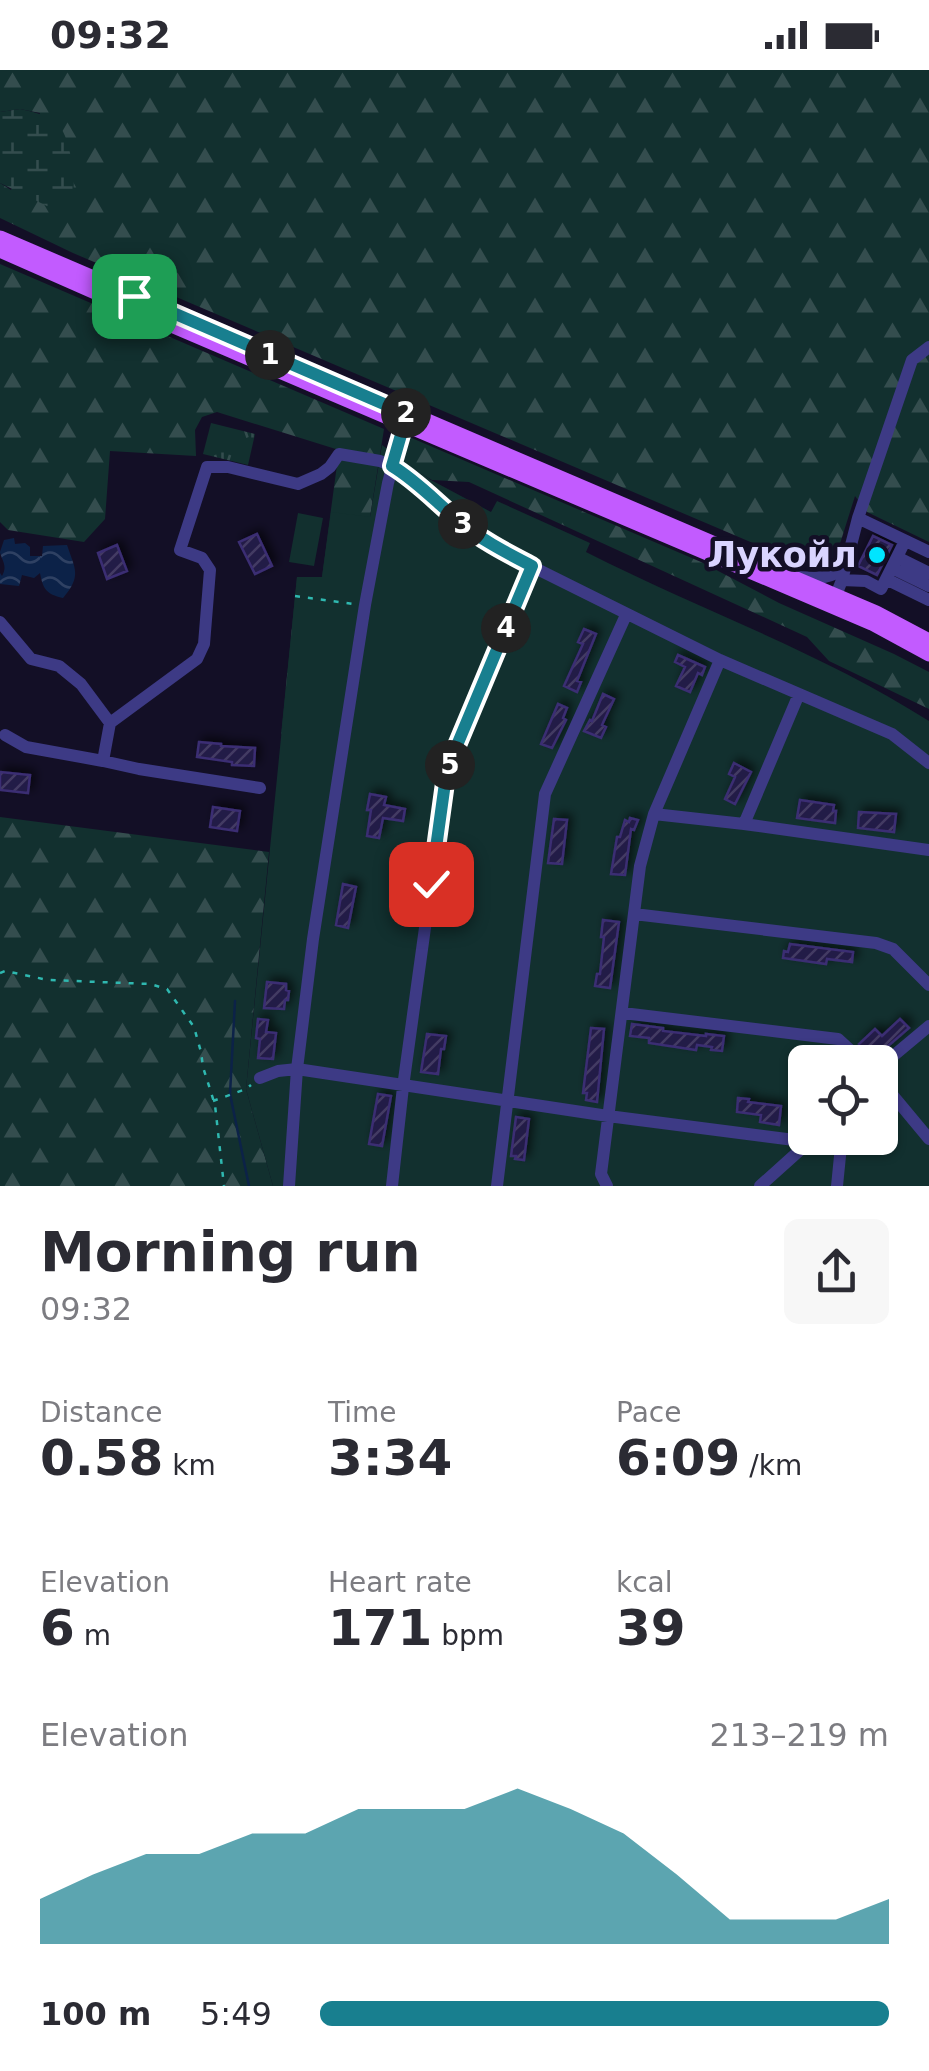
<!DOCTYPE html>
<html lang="en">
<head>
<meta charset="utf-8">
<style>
	body { margin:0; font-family:"DejaVu Sans",sans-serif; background:#f7f7f7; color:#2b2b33; height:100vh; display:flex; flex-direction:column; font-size:38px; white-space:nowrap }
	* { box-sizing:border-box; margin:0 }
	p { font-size:32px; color:#7c7c81 }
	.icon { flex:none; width:55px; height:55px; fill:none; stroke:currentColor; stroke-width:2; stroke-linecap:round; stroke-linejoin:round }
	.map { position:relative; height:1116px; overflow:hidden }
	.details { display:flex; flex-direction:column; background:#fff; flex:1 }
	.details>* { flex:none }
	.buttons { position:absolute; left:788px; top:975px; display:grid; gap:20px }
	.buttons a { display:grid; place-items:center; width:110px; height:110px; border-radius:15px; background:#fff; box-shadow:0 2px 8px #0004; font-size:50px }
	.pin { position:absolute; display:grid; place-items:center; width:85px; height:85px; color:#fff; margin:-42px; border-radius:20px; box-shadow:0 5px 15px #0006 }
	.km { position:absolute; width:50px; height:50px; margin:-25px; border-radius:50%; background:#222; color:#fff; font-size:28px; line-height:50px; text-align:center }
	.round { display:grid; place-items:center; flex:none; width:105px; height:105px; border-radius:15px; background:#f7f7f7 }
	.head { display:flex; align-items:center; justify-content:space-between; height:170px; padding:0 40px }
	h1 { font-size:55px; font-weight:800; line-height:75px }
	.stats { display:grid; grid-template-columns:repeat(3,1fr); gap:15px; height:170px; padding:10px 40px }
	.stats div { display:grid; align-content:center }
	.stats b { font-size:50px; font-weight:800 }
	.stats small { font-size:28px; font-weight:400 }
	.stats p { font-size:28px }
	.chart { height:280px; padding:20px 40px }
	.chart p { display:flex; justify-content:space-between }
	.chart svg { width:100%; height:180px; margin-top:10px; fill:#187f8f; opacity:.7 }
	ul { padding:0 40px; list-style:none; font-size:32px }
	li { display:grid; grid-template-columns:160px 120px 1fr; align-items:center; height:75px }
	li i { height:25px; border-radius:12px; background:#187f8f }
	.status { display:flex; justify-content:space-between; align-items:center; height:70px; padding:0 50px; background:#fff; direction:ltr }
	.status svg { height:28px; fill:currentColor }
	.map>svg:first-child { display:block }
</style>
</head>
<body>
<div class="status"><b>09:32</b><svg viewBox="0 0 49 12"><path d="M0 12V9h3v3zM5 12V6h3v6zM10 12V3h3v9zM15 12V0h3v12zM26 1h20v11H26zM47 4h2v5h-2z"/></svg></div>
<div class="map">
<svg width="929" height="1116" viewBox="0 0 929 1116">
	<defs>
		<pattern id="forest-firs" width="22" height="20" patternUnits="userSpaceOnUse" patternTransform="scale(2.5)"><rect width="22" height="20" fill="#12302f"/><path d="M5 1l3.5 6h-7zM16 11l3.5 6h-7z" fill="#344d4e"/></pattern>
		<pattern id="wetland-marsh" width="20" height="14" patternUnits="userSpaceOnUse" patternTransform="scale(2.5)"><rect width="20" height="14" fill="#12302f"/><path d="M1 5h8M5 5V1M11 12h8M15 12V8" fill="none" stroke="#344d4e"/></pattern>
		<pattern id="park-tufts" width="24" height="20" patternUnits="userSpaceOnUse" patternTransform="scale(2.5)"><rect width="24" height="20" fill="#12302f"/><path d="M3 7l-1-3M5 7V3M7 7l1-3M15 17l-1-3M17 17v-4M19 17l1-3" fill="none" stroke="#344d4e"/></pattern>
		<pattern id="water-waves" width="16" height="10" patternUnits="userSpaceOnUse" patternTransform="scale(2.5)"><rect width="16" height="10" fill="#0c2248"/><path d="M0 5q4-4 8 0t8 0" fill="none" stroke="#2f4163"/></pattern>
		<pattern id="building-hatch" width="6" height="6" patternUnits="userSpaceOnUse" patternTransform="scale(2.5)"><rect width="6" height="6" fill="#241b47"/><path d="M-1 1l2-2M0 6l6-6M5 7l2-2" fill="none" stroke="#433b63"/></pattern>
		<filter id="shadow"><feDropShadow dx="4.5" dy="-4.5" stdDeviation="5" flood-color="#0009"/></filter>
	</defs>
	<rect width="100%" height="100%" fill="#130f26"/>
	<path fill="url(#forest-firs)" d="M0 0H929V472L867 442 855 426 832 499 809 497 73 183 0 148V113L11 120 40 43 20 39 0 42Z
		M0 194 384 359 370 447 281 665 297 507H322L339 380 217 342 202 347 195 360 196 386 110 381 105 449 84 472 8 460 0 452Z
		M407 366 701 492 779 533 894 584 929 602V639L829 591 807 567 469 412 432 410 403 392Z
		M0 747 269 782 246 1019 273 1116H0Z"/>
	<path fill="url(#wetland-marsh)" d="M20 39C59 47 65 55 72 93 74 109 75 119 71 134L51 138 0 113V42Z"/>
	<path fill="url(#park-tufts)" d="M211 353 255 364 248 395 203 384Z"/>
	<path fill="#12302f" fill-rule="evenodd" d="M382 375 431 410 491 442 497 431 590 473 586 482C700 540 821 582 929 651V1116H273L246 1019 297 507H322L331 442 370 447ZM805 992H880V1068H805Z
		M298 443 323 448 314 496 289 492Z"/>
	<path fill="url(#water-waves)" d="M14 468 15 474 25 473 30 477V486H42L43 476 67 475C75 499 82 506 63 528 46 524 43 519 40 503L34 508 22 505 19 516 0 514V503L2 506C8 496 2 491 0 482L4 470Z"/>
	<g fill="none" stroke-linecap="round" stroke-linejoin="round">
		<path stroke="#0c2248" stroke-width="2.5" d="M235 931 230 1024 249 1116"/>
	</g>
	<path fill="url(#building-hatch)" stroke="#3b2d73" stroke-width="2.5" filter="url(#shadow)" d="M257 464 272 496 255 504 239 472Z
		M873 466 892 475 877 505 858 496Z
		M117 475 127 501 107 509 98 483Z
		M584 559 596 564 577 611 581 612 577 622 564 616 583 574 578 572Z
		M678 585 705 597 702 605 698 603 690 622 676 616 685 597 675 592Z
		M603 624 614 629 602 655 606 657 601 668 584 661 590 650 592 651Z
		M558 634 567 638 563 648 566 650 552 678 541 674Z
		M199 672 221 674V676L255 678 254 696 232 695V692L197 687Z
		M734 693 751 702 735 734 725 729 735 707 729 704Z
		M0 702 30 705 28 723 0 720Z
		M370 724 386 727 384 735 405 739 403 751 383 748 379 768 367 766 371 740H367Z
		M800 730 834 735 833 741H836L835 753 797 748Z
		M213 737 240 741 237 761 210 757Z
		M859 742 896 744 894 762 858 758Z
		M630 748 638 750 634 760 631 759 625 805 611 804 617 767H620L625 750 629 752Z
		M554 749 567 750 562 794 548 793Z
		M343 814 356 817 348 858 336 855Z
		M603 850 619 852 610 918 595 916 597 904H600L604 867H601Z
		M790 874 853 882 852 892 827 889 826 894 783 888 784 881 788 882Z
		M267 912 286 914V920L289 921 288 930H285L284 939 264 938Z
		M258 949 268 950 266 962 276 963 273 989 258 988 260 969 256 968Z
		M900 949 909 958 873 989 859 974 875 959 882 966Z
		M632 954 663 958V961L706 966V964L724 966 722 981 711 980 712 977 697 975 696 980 649 973V968L630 966Z
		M591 958 604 959 597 1032 586 1030 587 1023H583Z
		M427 964 446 966 444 979H441L438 1004 421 1002Z
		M378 1024 391 1026 382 1076 369 1074Z
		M738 1028 749 1029 748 1032 781 1036 779 1055 760 1052 761 1045 737 1042Z
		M516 1047 529 1049 524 1090 515 1089 516 1086H511Z"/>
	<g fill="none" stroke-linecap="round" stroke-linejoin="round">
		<path stroke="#2fb8b0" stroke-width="2.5" stroke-dasharray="5 8" stroke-linecap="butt" d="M295 526 353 534
			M0 903 5 901 48 910 150 914 167 919 194 957 201 982 203 997 215 1035 224 1116
			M213 1031 246 1019 251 1015"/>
		<path stroke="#3d3a85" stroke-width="12" d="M858 448 929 482
			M897 487 929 503
			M892 498 929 516
			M798 507C816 508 830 510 844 497
			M886 509 929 530
			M842 510 866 511 881 519 905 471
			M833 533 842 510 858 448 912 290 929 277
			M0 552 31 589 59 596 81 614 110 653 197 589 204 574 210 500 202 488 180 480 207 397H228L298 414 321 404 330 397 339 384 380 391 392 396 426 419 460 452 483 469 533 497 720 590 892 664 929 693
			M110 653 103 691 139 699 260 718
			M5 665 26 677 103 691
			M654 744 744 754 929 780
			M744 754 799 624
			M634 844 876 873 893 879 929 915
			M623 943 838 969 863 992
			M880 997 929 956
			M260 1008 278 1001 297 999 608 1046 841 1076
			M880 1010 929 1069
			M289 1116 297 999 313 869 365 535 388 413 406 346
			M392 1116 403 1017 445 713 455 680 533 497
			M497 1116 545 724 626 545
			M607 1116 601 1104 640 796 654 744 720 590
			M760 1116 809 1072
			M837 1116 841 1076 845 1068"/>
		<path stroke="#c25bff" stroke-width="15" d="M0 168 836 526 876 543 929 571
			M0 180 129 237 872 553 929 584"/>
	</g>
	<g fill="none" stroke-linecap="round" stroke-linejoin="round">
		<defs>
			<path id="route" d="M134 226 407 344 392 396C417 411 436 432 459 451 481 470 507 483 532 496L455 680 445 713 431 814"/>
		</defs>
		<use href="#route" stroke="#fff" stroke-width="20"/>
		<use href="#route" stroke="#187f8f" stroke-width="12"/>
	</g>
	<circle fill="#00e5ff" stroke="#130f26" stroke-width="4" cx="877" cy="485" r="10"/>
	<g text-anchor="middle" stroke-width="9" stroke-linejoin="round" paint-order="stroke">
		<g font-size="35" font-weight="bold" fill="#d9d4ff" stroke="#130f26" text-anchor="end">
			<text x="857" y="497">Лукойл</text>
		</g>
	</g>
</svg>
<div class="buttons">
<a><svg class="icon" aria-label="locate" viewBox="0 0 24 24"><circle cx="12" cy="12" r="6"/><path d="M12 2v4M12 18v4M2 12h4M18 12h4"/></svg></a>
</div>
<div class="pin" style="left:134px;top:226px;background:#1e9e55"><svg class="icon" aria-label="arrive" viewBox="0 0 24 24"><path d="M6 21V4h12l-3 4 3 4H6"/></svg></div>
<div class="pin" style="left:431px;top:814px;background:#d93025"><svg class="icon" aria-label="check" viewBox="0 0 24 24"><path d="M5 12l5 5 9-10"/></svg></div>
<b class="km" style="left:270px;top:285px">1</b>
<b class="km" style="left:406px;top:343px">2</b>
<b class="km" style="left:463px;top:454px">3</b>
<b class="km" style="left:506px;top:558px">4</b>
<b class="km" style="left:450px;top:695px">5</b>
</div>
<section class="details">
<div class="head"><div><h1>Morning run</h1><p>09:32</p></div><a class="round"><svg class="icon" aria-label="share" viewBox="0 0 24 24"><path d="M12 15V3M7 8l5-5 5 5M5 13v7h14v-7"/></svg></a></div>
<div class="stats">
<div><p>Distance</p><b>0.58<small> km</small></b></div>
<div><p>Time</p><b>3:34</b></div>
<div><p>Pace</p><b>6:09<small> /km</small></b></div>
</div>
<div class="stats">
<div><p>Elevation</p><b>6<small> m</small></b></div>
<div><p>Heart rate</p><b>171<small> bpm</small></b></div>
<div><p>kcal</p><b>39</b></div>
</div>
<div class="chart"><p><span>Elevation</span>213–219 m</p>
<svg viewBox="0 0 160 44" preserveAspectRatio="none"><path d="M0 44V33L10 27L20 22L30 22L40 17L50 17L60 11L70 11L80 11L90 6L100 11L110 17L120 27L130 38L140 38L150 38L160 33V44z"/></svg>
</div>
<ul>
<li><b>100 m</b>5:49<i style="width:100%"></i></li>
</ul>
</section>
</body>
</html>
